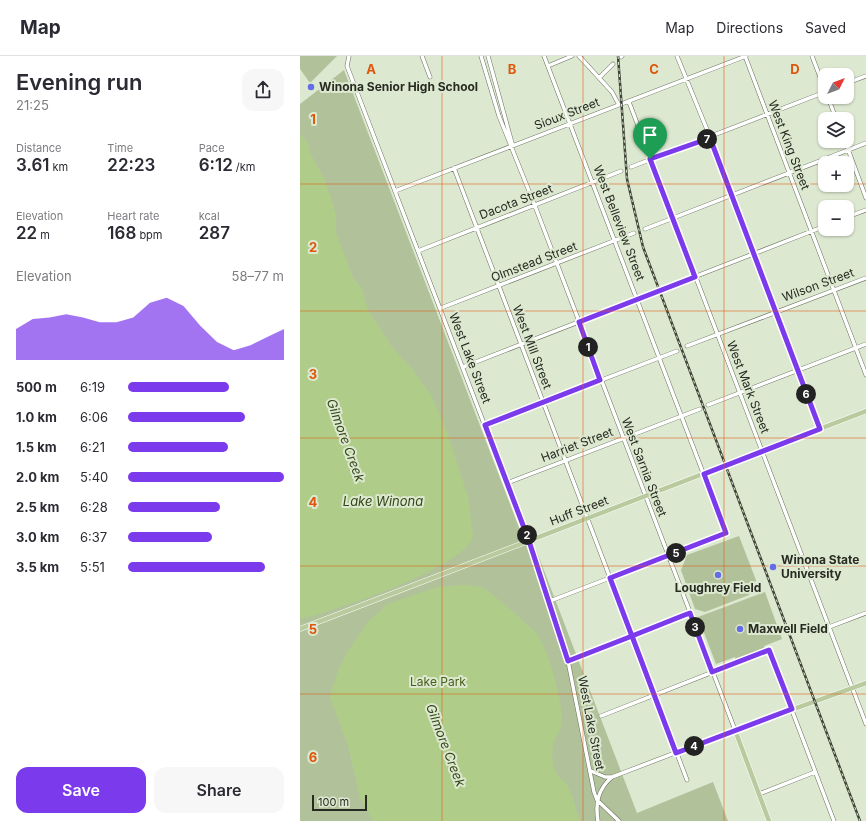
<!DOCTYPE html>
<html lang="en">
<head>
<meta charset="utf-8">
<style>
	body { margin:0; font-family:Inter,sans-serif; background:#f7f7f7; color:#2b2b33; height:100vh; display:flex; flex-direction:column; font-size:15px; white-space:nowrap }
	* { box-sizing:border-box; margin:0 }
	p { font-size:13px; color:#7c7c81 }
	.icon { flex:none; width:22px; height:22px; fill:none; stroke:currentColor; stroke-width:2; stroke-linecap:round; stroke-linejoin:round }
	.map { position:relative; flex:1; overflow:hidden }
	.details { display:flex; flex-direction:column; background:#fff; width:300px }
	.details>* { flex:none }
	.needle { width:26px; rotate:48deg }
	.tools { position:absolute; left:518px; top:12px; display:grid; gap:8px }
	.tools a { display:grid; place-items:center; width:36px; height:36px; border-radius:8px; background:#fff; box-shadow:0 1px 3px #0004; font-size:20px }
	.scale { position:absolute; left:12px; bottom:10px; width:55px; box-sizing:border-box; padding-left:4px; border:2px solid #272b22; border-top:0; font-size:11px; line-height:14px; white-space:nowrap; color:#272b22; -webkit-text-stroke:3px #dde8d0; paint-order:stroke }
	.pin { position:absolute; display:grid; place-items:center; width:34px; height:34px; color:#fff; margin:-41px -17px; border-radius:50% 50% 50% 0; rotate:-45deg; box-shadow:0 0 4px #0007 }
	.pin .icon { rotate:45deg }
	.km { position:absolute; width:20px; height:20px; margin:-10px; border-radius:50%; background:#222; color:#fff; font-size:11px; line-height:20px; text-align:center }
	.round { display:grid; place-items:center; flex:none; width:42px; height:42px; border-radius:12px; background:#f7f7f7 }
	.headline { display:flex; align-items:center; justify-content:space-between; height:68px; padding:0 16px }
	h1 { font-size:22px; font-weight:600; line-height:30px }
	.figures { display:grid; grid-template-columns:repeat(3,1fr); gap:6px; height:68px; padding:4px 16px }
	.figures div { display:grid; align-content:center }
	.figures b { font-size:17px; font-weight:600 }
	.figures small { font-size:11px; font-weight:400 }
	.figures p { font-size:11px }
	.chart { height:112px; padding:8px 16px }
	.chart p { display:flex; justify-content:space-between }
	.chart svg { width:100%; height:72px; margin-top:4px; fill:#7c3aed; opacity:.7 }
	.cta { display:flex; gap:8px; margin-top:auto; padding:8px 16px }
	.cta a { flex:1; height:46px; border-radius:12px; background:#7c3aed; color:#fff; font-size:16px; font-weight:600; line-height:46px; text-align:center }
	.cta a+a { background:#f7f7f7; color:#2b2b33 }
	ul { padding:0 16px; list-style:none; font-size:13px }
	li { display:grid; grid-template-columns:64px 48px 1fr; align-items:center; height:30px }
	li i { height:10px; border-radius:5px; background:#7c3aed }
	header { display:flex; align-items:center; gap:24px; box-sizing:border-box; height:56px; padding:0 20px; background:#fff; border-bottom:1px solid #e1e1e2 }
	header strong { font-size:19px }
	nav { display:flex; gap:22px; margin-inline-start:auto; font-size:14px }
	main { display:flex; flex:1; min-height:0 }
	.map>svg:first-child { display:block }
</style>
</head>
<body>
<header>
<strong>Map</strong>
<nav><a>Map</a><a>Directions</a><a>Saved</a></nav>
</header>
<main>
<section class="details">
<div class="headline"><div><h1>Evening run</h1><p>21:25</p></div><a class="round"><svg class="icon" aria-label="share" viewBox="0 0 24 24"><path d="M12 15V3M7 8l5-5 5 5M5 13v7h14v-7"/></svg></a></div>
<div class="figures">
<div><p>Distance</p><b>3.61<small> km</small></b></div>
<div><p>Time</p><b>22:23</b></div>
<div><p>Pace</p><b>6:12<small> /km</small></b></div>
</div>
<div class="figures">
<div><p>Elevation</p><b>22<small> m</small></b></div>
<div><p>Heart rate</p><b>168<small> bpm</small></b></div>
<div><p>kcal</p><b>287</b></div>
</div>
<div class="chart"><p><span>Elevation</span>58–77 m</p>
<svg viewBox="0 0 160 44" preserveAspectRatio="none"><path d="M0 44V25L10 19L20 18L30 16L40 18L50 21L60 21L70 18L80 9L90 6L100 11L110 23L120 33L130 38L140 35L150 30L160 25V44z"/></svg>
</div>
<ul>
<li><b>500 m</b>6:19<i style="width:65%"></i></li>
<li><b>1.0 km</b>6:06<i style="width:75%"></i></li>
<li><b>1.5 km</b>6:21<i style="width:64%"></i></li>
<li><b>2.0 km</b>5:40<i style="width:100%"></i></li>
<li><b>2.5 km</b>6:28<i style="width:59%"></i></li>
<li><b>3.0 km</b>6:37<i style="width:54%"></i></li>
<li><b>3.5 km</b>5:51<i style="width:88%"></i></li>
</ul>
<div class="cta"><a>Save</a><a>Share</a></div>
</section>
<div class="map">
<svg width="566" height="765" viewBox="0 0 566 765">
	<rect width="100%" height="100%" fill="#dde8d0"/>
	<path fill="#b1c29b" d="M0 0H37L10 27 0 13Z
		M44 14 223 482 235 491 337 757 413 726 428 765H0V48Z
		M439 480 456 524 449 539 405 556 395 553 381 514 387 499Z
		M465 536 482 583 464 590 465 594 436 605 435 601 416 608 398 561Z"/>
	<path fill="#afcd89" d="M0 78 7 86 10 97 25 124 36 159V177L53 222 62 233 68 254 91 290 112 313 131 339 148 379 168 441 173 481C161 513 34 555 0 563Z
		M165 529C171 530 177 530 183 532 188 534 231 571 236 577 248 593 265 651 261 670 260 675 256 679 254 684 252 693 251 706 255 714 257 721 262 723 266 728 272 736 276 755 280 765H73L60 741 48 690 30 641 39 612 50 592 69 565 88 548 138 531Z"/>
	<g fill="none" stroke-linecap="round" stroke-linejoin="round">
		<defs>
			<path id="minor" d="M49 0 47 10 229 485 268 605 294 736 297 744 319 765
				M122 0 130 21
				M181 0 199 60 235 150 435 674 312 721C298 733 295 747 298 765
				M188 0 212 87
				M244 0 426 477 250 545
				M279 0 312 36 319 49
				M377 0 408 76 520 373
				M445 0 566 319
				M512 0 525 34
				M321 1 322 0
				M248 10 272 0
				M299 22 313 8
				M547 27 566 20
				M528 41 536 63
				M329 46 566 668
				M545 85 566 142
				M331 111 525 36
				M154 112 387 724
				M95 135 446 0
				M547 161 566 154
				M345 173 566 87
				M118 195 321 115
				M141 252 334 177
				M387 290 566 222
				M163 311 525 170
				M408 349 566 288
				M185 369 377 295
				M207 427 400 353
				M529 571 566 557
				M268 605 390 557
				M301 660 469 594 534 765
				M291 715 305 721H312
				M459 738 515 716"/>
			<path id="major" d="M0 573 566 355
				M469 765 435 674 566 627"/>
		</defs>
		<use href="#minor" stroke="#69725d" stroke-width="4.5"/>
		<use href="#major" stroke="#fff" stroke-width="5.5"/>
		<use href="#minor" stroke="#fff" stroke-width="3.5"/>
		<use href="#major" stroke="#b9cb9e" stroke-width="4.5"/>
		<defs>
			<path id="rail" d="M318 0 327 123 343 191 560 765"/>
		</defs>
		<use href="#rail" stroke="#3e4338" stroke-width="2.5"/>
		<use href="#rail" stroke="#dde8d0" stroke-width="1" stroke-dasharray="3" stroke-linecap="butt"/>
	</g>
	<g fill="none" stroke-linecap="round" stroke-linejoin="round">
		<defs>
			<path id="route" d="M350 103 395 221 279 266 300 324 185 369 229 485 268 605 327 582 382 560 390 557 412 616 469 594 492 653 376 697C361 658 347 619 332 580L330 575 310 522 426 477 404 418 520 373 410 82 350 103"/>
		</defs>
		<use href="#route" stroke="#fff" stroke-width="8"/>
		<use href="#route" stroke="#7c3aed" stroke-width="5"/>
	</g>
	<path fill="none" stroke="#de570d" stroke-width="1" stroke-opacity="0.55" d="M142 0V765M283 0V765M424 0V765M0 128H525M547 128H566M0 255H566M0 382H566M0 510H566M0 638H566"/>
	<g fill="#656de6" stroke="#dde8d0" stroke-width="1.5">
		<circle cx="11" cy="31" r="4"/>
		<circle cx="473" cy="511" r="4"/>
		<circle cx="418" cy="519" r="4"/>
		<circle cx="440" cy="573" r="4"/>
	</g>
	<g text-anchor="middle" stroke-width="4" stroke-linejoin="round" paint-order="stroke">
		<g font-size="12" font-weight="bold" fill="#272b22" stroke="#dde8d0" text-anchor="start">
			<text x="19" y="35">Winona Senior High School</text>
			<text x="481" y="508">Winona State<tspan x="481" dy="14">University</tspan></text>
			<text x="418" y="536" text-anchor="middle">Loughrey Field</text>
			<text x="448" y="577">Maxwell Field</text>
		</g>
		<g font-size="12" fill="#272b22" stroke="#dde8d0">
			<text transform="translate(267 58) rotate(-21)" y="4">Sioux Street</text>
			<text transform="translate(489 89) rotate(69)" y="4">West King Street</text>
			<text transform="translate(216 146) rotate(-21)" y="4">Dacota Street</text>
			<text transform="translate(319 167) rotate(69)" y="4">West Belleview Street</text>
			<text transform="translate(234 206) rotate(-21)" y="4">Olmstead Street</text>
			<text transform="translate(518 229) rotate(-20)" y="4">Wilson Street</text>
			<text transform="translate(232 291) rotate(69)" y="4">West Mill Street</text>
			<text transform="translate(170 302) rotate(69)" y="4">West Lake Street</text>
			<text transform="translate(448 331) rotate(69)" y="4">West Mark Street</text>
			<text transform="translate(277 389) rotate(-21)" y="4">Harriet Street</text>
			<text transform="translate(344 411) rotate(69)" y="4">West Sarnia Street</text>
			<text transform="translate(279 455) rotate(-21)" y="4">Huff Street</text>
			<text transform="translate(291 667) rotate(79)" y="4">West Lake Street</text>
		</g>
		<g font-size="12" fill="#465f18" stroke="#dde8d0">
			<text x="138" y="630">Lake Park</text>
		</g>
		<g font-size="13" font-style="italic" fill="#344616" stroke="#dde8d0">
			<text transform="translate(46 384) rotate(70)" y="5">Gilmore Creek</text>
			<text x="83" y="450">Lake Winona</text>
			<text transform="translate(146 689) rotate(69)" y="5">Gilmore Creek</text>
		</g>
	</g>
	<g font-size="13" text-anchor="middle" font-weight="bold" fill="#de570d" stroke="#dde8d0" stroke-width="4" stroke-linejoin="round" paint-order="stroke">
		<text x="71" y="18">A</text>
		<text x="212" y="18">B</text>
		<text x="354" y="18">C</text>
		<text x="495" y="18">D</text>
		<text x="13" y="68">1</text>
		<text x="13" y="196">2</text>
		<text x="13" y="323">3</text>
		<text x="13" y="451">4</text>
		<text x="13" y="578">5</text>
		<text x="13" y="706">6</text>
	</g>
</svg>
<div class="tools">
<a><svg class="needle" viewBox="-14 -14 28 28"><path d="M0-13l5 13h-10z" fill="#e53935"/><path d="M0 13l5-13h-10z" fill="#7c7c81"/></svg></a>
<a><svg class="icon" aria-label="layers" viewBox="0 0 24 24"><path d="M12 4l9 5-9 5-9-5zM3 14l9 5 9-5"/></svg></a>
<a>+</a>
<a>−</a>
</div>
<div class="scale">100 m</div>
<div class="pin" style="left:350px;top:103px;background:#1e9e55"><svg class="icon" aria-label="arrive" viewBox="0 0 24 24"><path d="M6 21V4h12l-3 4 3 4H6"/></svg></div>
<b class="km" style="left:288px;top:291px">1</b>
<b class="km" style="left:227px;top:479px">2</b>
<b class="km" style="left:395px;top:571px">3</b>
<b class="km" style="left:394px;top:690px">4</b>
<b class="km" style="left:376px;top:497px">5</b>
<b class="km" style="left:506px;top:338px">6</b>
<b class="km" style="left:407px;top:83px">7</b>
</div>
</main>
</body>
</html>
